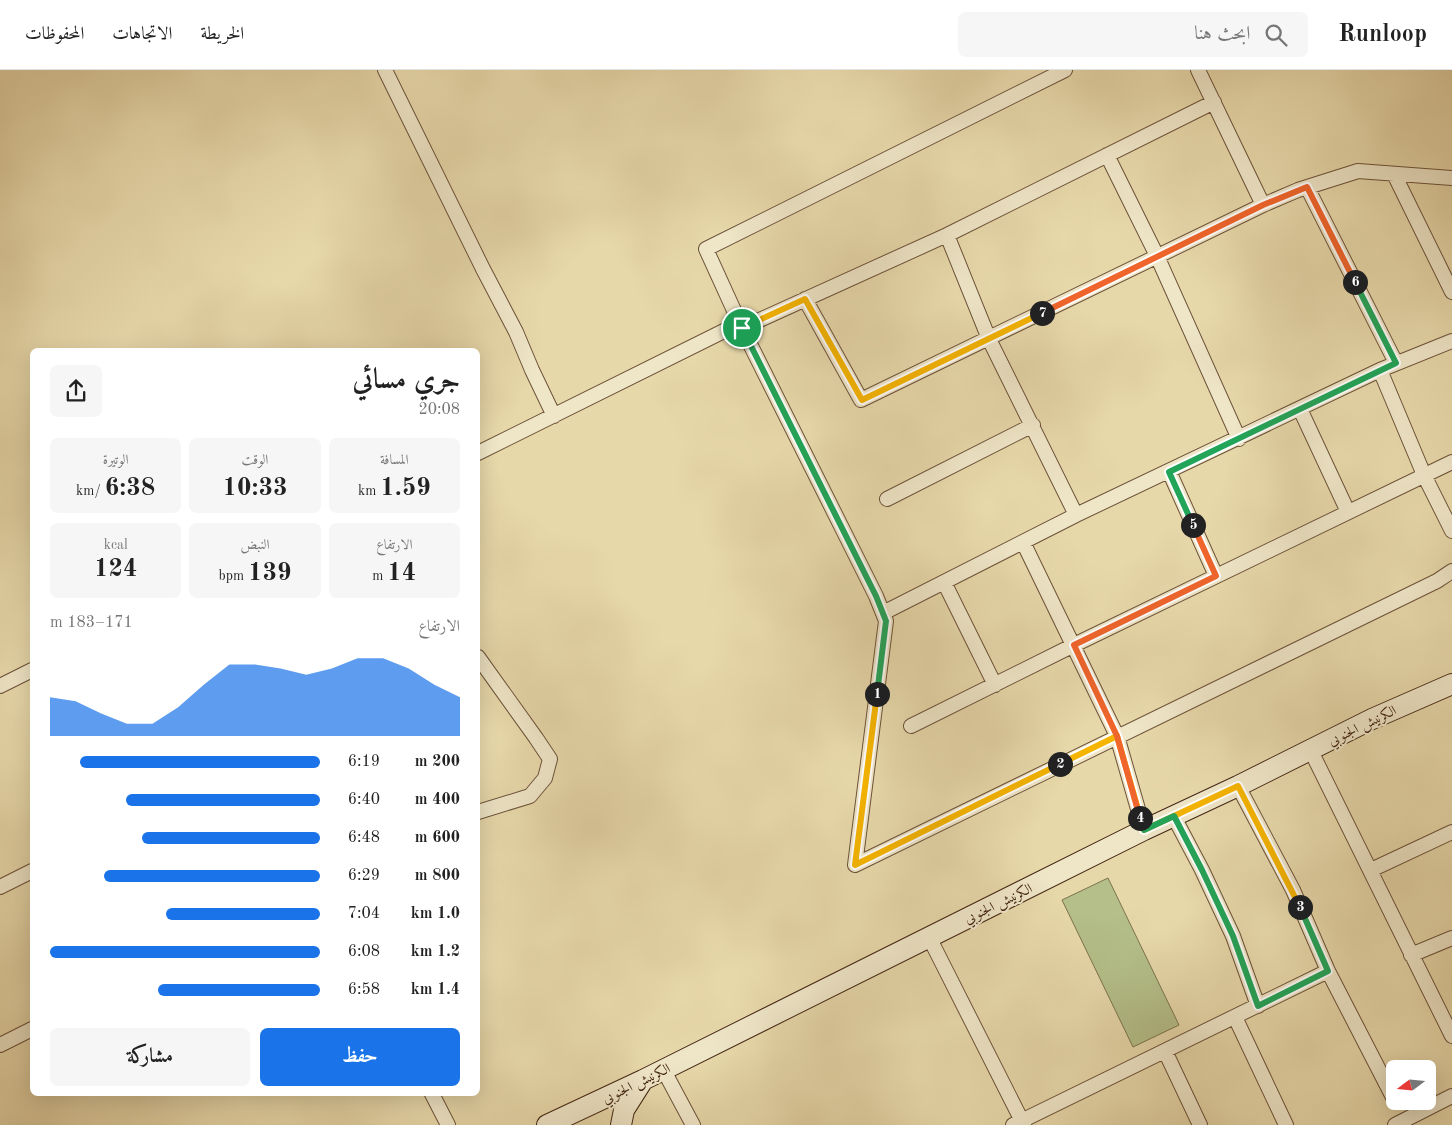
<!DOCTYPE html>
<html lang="ar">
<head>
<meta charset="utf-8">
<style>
	body { margin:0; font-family:"Old Standard TT",Amiri,serif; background:#f6f6f6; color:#222; direction:rtl; height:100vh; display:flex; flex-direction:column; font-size:19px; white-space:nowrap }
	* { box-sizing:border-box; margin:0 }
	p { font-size:16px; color:#767676 }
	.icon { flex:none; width:28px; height:28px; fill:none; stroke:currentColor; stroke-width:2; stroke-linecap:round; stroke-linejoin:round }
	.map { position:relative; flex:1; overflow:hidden; direction:ltr }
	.side { position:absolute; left:30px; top:278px; width:450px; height:748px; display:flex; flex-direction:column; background:#fff; border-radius:8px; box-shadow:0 5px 20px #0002; direction:rtl }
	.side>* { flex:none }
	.needle { width:32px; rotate:254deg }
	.buttons { position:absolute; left:1386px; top:990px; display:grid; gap:10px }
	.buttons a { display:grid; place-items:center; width:50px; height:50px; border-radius:8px; background:#fff; box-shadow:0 5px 20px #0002; font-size:25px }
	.pin { position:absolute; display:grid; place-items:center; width:42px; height:42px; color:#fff; margin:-21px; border:2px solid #fff; border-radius:50%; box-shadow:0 1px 5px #0007 }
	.km { position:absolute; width:25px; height:25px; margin:-12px; border-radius:50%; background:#222; color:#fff; font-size:14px; line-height:25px; text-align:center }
	.round { display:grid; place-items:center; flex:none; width:52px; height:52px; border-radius:8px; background:#f6f6f6 }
	.headline { display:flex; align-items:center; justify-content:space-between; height:85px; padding:0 20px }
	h1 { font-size:28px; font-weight:800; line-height:38px }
	.metrics { display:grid; grid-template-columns:repeat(3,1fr); gap:8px; height:85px; padding:5px 20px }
	.metrics div { display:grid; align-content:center; border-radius:8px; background:#f6f6f6; text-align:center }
	.metrics b { font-size:25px; font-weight:800 }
	.metrics small { font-size:14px; font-weight:400 }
	.metrics p { font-size:14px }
	.chart { height:140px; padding:10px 20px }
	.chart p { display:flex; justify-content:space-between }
	.chart svg { width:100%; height:90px; margin-top:5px; fill:#1a73e8; opacity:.7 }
	.primary-button { display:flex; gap:10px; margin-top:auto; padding:10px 20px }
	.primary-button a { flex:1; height:58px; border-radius:8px; background:#1a73e8; color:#fff; font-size:20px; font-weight:800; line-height:58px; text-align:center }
	.primary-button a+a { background:#f6f6f6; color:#222 }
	ul { padding:0 20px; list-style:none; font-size:16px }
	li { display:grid; grid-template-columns:80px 60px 1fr; align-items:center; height:38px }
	li i { height:12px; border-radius:6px; background:#1a73e8 }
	header { display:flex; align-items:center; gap:30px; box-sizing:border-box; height:70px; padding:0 25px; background:#fff; border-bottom:1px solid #e0e0e0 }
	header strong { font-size:24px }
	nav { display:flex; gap:28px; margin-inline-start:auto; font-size:18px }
	.search { width:350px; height:45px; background:#f6f6f6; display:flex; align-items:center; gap:12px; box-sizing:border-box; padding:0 18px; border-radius:8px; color:#767676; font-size:19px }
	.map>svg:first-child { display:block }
</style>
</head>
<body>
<header>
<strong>Runloop</strong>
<div class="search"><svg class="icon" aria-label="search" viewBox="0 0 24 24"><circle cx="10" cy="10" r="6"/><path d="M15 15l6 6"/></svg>ابحث هنا</div>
<nav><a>الخريطة</a><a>الاتجاهات</a><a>المحفوظات</a></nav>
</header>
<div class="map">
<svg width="1452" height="1055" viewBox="0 0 1452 1055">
	<rect width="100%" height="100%" fill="#e7d8aa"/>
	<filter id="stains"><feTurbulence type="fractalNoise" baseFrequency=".004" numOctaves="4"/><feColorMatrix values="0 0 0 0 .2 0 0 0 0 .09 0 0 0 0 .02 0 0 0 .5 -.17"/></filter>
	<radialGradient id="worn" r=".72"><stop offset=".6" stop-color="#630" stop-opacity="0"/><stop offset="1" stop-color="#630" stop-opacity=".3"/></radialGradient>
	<path fill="#b4bf89" stroke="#7c724e" d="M1108 808 1179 955 1133 977 1062 830Z"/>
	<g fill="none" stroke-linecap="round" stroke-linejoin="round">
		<defs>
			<path id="street" d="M385 0 483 199 516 262 532 300 554 346
				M1198 0 1263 135
				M1107 85 1157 186 1239 369
				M1394 104 1452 222
				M1307 117 1396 293
				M947 165 989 269 1076 445
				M805 229 861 330 1263 135 1298 120 1358 101 1452 108
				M742 258 947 165 1214 32
				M1380 300 1424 405 1452 461
				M1300 339 1348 442
				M478 383 740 253
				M1169 401 1216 506
				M887 429 1033 355
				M1023 472 1117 666 1144 760
				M944 512 995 615
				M883 543 1076 445 1380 300 1452 271
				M478 587 536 668 550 689 545 708 530 726 478 742
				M0 616 32 600
				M911 656 1074 575 1452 392
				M1311 681 1452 966
				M1238 716 1293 820 1328 901 1395 1031
				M1174 747 1202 800 1233 866 1258 936
				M855 795 886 551 876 526 742 258 706 179 1065 0
				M855 795 1437 511 1452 501
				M1371 800 1452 762
				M0 817 32 801
				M929 867 1024 1055
				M1411 885 1452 868
				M1235 947 1286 1055
				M0 975 32 959
				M1165 981 1200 1055
				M663 999 693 1055
				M431 1022 448 1055
				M1013 1055 1328 901
				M1395 1055 1452 1026"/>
			<path id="secondary" d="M547 1055 643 1010 1144 760 1238 716 1372 649 1452 614
				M621 1055 624 1040 643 1010"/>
		</defs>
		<use href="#street" stroke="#6c5239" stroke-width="16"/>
		<use href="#secondary" stroke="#432613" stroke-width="22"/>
		<use href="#street" stroke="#efe6c8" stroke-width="14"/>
		<use href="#secondary" stroke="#efe6c8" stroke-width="20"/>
	</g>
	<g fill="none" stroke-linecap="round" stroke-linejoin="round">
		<defs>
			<path id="split-1" d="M742 258 876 526 886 551 877 624"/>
			<path id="split-2" d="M877 624 855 795 1060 694"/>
			<path id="split-3" d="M1060 694 1117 666 1144 760 1238 716 1300 837"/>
			<path id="split-4" d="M1140 748 1144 760 1174 746 1202 800 1233 866 1258 936 1328 901 1300 837"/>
			<path id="split-5" d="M1140 748 1117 666 1074 575 1216 506 1193 455"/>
			<path id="split-6" d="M1193 455 1169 402 1396 293 1355 212"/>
			<path id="split-7" d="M1042 243 1263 135 1307 117 1355 212"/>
			<path id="split-8" d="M742 258 805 229 862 330 1042 243"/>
		</defs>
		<use href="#split-1" stroke="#fff" stroke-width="10"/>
		<use href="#split-2" stroke="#fff" stroke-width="10"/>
		<use href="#split-3" stroke="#fff" stroke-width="10"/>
		<use href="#split-4" stroke="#fff" stroke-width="10"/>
		<use href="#split-5" stroke="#fff" stroke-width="10"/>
		<use href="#split-6" stroke="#fff" stroke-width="10"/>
		<use href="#split-7" stroke="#fff" stroke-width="10"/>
		<use href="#split-8" stroke="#fff" stroke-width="10"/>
		<use href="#split-1" stroke="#22a559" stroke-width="6"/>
		<use href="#split-2" stroke="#f5b400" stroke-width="6"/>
		<use href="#split-3" stroke="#f5b400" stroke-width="6"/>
		<use href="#split-4" stroke="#22a559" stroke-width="6"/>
		<use href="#split-5" stroke="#f0652b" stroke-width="6"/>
		<use href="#split-6" stroke="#22a559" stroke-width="6"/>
		<use href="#split-7" stroke="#f0652b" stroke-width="6"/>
		<use href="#split-8" stroke="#f5b400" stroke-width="6"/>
	</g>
	<g text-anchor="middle" stroke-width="4" stroke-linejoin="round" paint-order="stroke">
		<g font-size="14" fill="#432613" stroke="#efe6c8">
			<text transform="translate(1362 655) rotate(-26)" y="5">الكرنيش الجنوبي</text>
			<text transform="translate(998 833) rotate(-26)" y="5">الكرنيش الجنوبي</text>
			<text transform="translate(636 1013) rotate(-26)" y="5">الكرنيش الجنوبي</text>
		</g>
	</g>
	<rect width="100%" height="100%" filter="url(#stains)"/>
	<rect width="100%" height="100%" fill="url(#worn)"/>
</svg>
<div class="buttons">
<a><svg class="needle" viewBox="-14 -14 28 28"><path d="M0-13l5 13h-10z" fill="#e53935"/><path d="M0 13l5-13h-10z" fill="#767676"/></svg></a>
</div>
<div class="pin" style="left:742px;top:258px;background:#1e9e55"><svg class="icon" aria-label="arrive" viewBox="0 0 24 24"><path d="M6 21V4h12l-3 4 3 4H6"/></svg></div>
<b class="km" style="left:877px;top:624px">1</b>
<b class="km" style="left:1060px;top:694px">2</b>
<b class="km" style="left:1300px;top:837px">3</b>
<b class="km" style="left:1140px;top:748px">4</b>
<b class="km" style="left:1193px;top:455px">5</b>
<b class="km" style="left:1355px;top:212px">6</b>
<b class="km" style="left:1042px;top:243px">7</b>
<section class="side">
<div class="headline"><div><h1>جري مسائي</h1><p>20:08</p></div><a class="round"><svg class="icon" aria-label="share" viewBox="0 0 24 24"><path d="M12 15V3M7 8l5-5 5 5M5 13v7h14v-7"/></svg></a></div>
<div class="metrics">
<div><p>المسافة</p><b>1.59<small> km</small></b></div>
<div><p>الوقت</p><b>10:33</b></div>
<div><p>الوتيرة</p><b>6:38<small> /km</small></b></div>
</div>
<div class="metrics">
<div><p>الارتفاع</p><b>14<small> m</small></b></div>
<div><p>النبض</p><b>139<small> bpm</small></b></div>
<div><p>kcal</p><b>124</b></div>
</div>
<div class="chart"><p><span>الارتفاع</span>171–183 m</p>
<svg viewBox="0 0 160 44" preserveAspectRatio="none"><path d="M0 44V25L10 27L20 33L30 38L40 38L50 30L60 19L70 9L80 9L90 11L100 14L110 11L120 6L130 6L140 11L150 19L160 25V44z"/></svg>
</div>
<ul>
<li><b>200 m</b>6:19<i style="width:89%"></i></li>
<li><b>400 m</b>6:40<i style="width:72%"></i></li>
<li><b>600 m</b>6:48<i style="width:66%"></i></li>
<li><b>800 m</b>6:29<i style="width:80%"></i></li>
<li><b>1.0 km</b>7:04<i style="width:57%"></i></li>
<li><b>1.2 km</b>6:08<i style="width:100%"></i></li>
<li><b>1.4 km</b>6:58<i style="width:60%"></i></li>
</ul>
<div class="primary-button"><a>حفظ</a><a>مشاركة</a></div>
</section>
</div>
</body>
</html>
